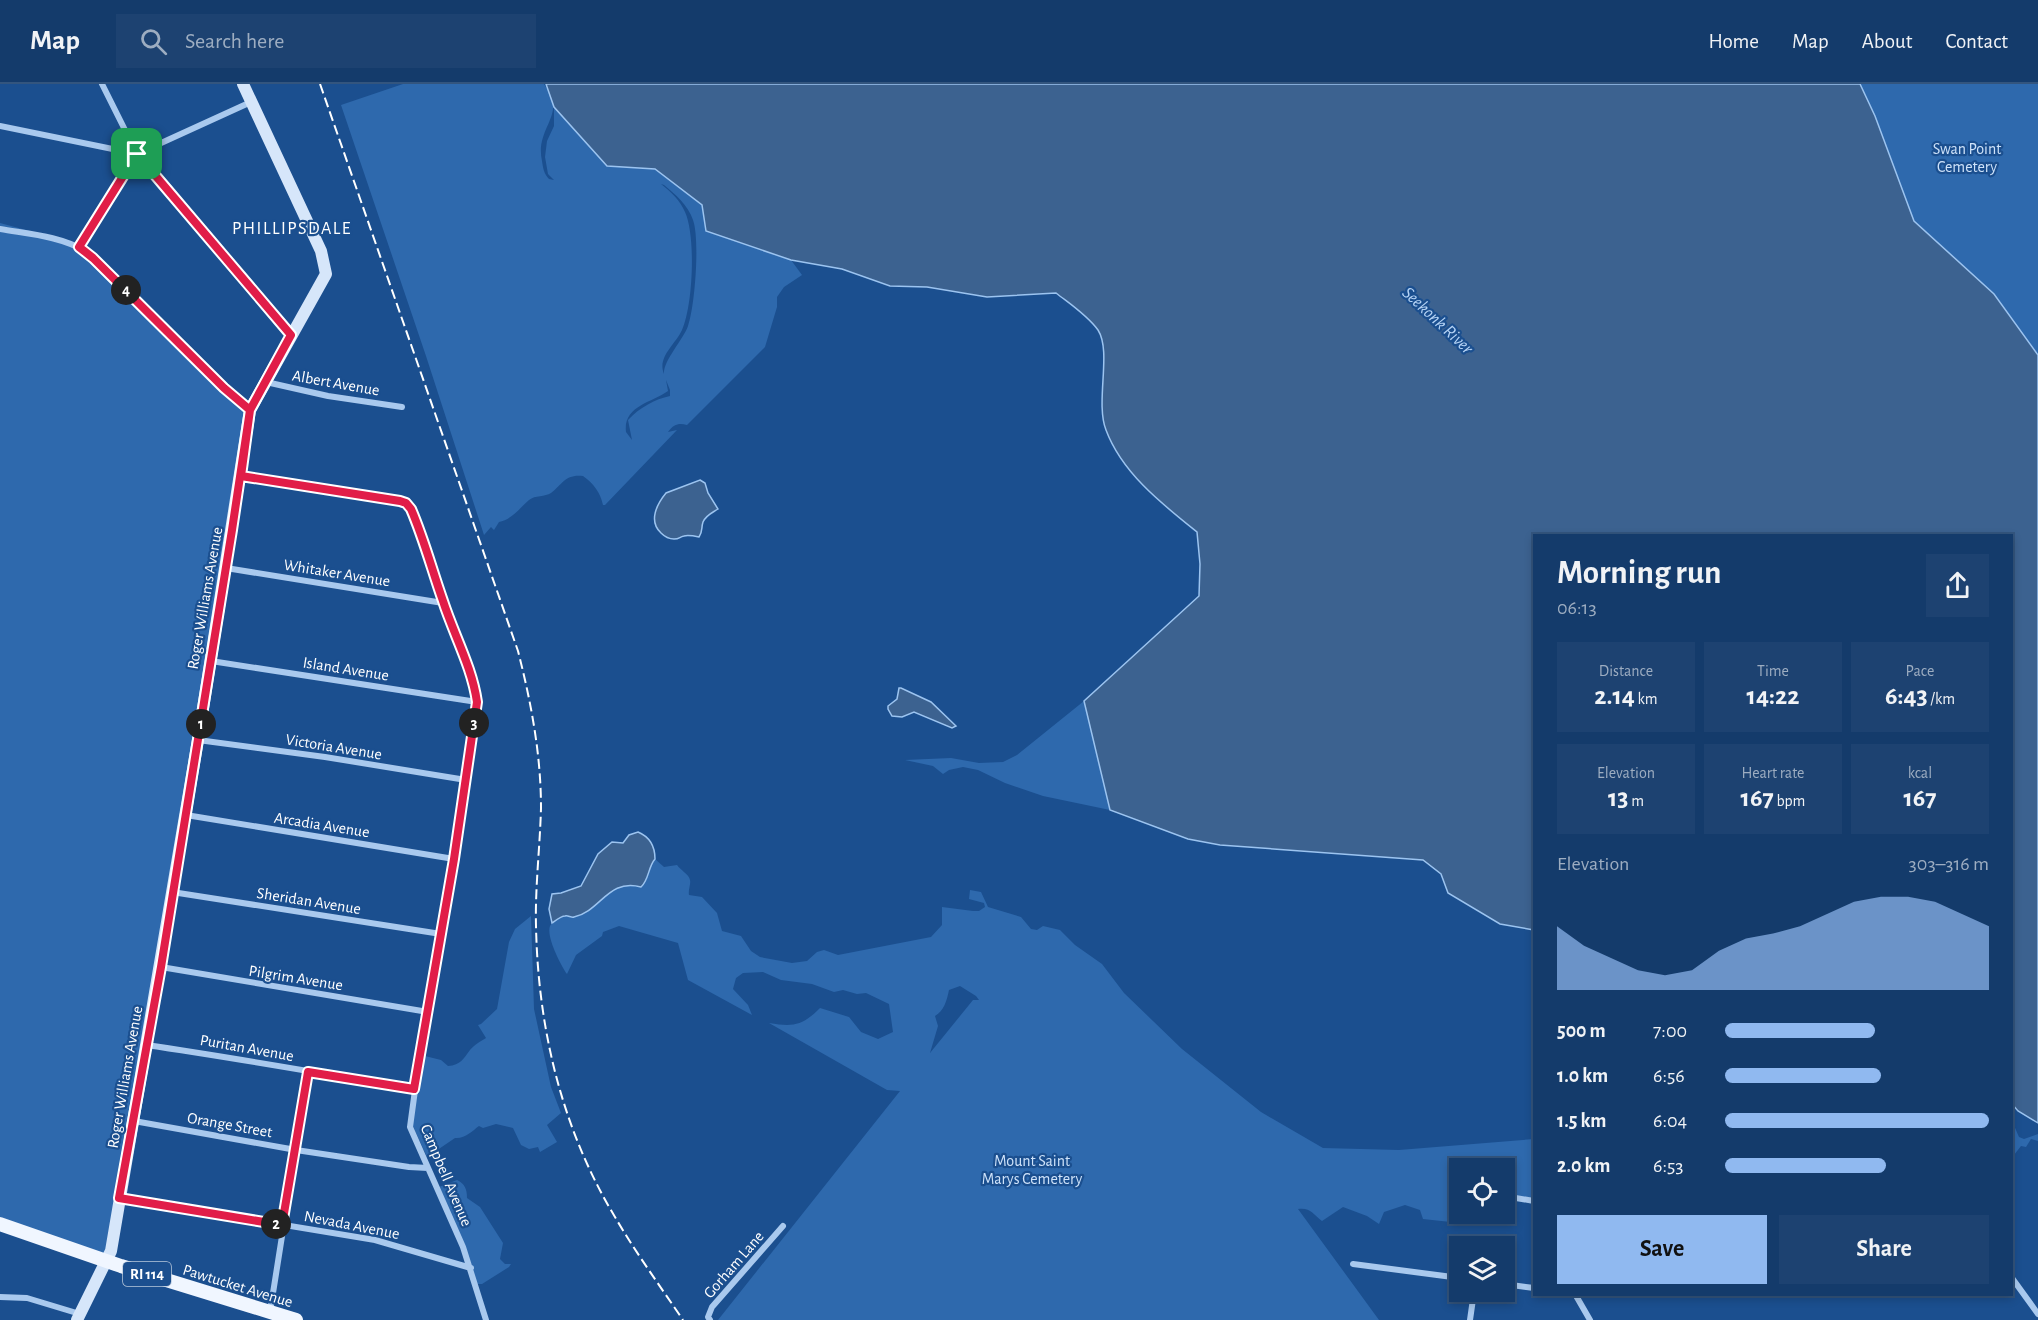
<!DOCTYPE html>
<html lang="en">
<head>
<meta charset="utf-8">
<style>
	body { margin:0; font-family:"Alegreya Sans",sans-serif; background:#1d4271; color:#f1f3f6; height:100vh; display:flex; flex-direction:column; font-size:22px; white-space:nowrap }
	* { box-sizing:border-box; margin:0 }
	p { font-size:20px; color:#9dadc1 }
	.icon { flex:none; width:33px; height:33px; fill:none; stroke:currentColor; stroke-width:2; stroke-linecap:round; stroke-linejoin:round }
	.map { position:relative; flex:1; overflow:hidden }
	.drawer { position:absolute; left:1533px; top:450px; width:480px; height:762px; display:flex; flex-direction:column; background:#143b6b; border-radius:0px; box-shadow:0 3px 9px #0003,0 0 0 2px #33557e }
	.drawer>* { flex:none }
	.tools { position:absolute; left:1449px; top:1074px; display:grid; gap:12px }
	.tools a { display:grid; place-items:center; width:66px; height:66px; border-radius:0px; background:#143b6b; box-shadow:0 3px 9px #0003,0 0 0 2px #33557e; font-size:30px }
	.pin { position:absolute; display:grid; place-items:center; width:51px; height:51px; color:#fff; margin:-26px; border-radius:12px; box-shadow:0 3px 9px #0006 }
	.km { position:absolute; width:30px; height:30px; margin:-15px; border-radius:50%; background:#222; color:#fff; font-size:16px; line-height:30px; text-align:center }
	.round { display:grid; place-items:center; flex:none; width:63px; height:63px; border-radius:0px; background:#1d4271 }
	.headline { display:flex; align-items:center; justify-content:space-between; height:102px; padding:0 24px }
	h1 { font-size:33px; font-weight:600; line-height:45px }
	.stats { display:grid; grid-template-columns:repeat(3,1fr); gap:9px; height:102px; padding:6px 24px }
	.stats div { display:grid; align-content:center; border-radius:0px; background:#1d4271; text-align:center }
	.stats b { font-size:26px; font-weight:600 }
	.stats small { font-size:16px; font-weight:400 }
	.stats p { font-size:16px }
	.chart { height:168px; padding:12px 24px }
	.chart p { display:flex; justify-content:space-between }
	.chart svg { width:100%; height:108px; margin-top:6px; fill:#90b9f0; opacity:.7 }
	.cta { display:flex; gap:12px; margin-top:auto; padding:12px 24px }
	.cta a { flex:1; height:69px; border-radius:0px; background:#90b9f0; color:#111; font-size:24px; font-weight:600; line-height:69px; text-align:center }
	.cta a+a { background:#1d4271; color:#f1f3f6 }
	ul { padding:0 24px; list-style:none; font-size:20px }
	li { display:grid; grid-template-columns:96px 72px 1fr; align-items:center; height:45px }
	li i { height:15px; border-radius:8px; background:#90b9f0 }
	header { display:flex; align-items:center; gap:36px; box-sizing:border-box; height:84px; padding:0 30px; background:#143b6b; border-bottom:2px solid #33557e }
	header strong { font-size:28px }
	nav { display:flex; gap:33px; margin-inline-start:auto; font-size:21px }
	.search { width:420px; height:54px; background:#1d4271; display:flex; align-items:center; gap:15px; box-sizing:border-box; padding:0 21px; border-radius:0px; color:#9dadc1; font-size:22px }
	.map>svg:first-child { display:block }
</style>
</head>
<body>
<header>
<strong>Map</strong>
<div class="search"><svg class="icon" aria-label="search" viewBox="0 0 24 24"><circle cx="10" cy="10" r="6"/><path d="M15 15l6 6"/></svg>Search here</div>
<nav><a>Home</a><a>Map</a><a>About</a><a>Contact</a></nav>
</header>
<div class="map">
<svg width="2038" height="1236" viewBox="0 0 2038 1236">
	<rect width="100%" height="100%" fill="#1b4f8f"/>
	<path fill="#2e69ad" fill-rule="evenodd" d="M403 0H544C547 5 552 11 553 17 556 37 536 50 542 77 543 84 544 90 549 95L554 96 548 90 545 73 547 57 554 42V23L607 82 655 85 702 121 706 147 791 176 802 191 784 203 777 213V223L765 263 687 341C679 339 674 340 668 348L677 346 605 421H603C600 408 594 400 583 392 565 390 563 400 551 409 545 413 535 411 529 416 520 424 511 436 499 438L494 446 491 443 484 451 426 272 341 21ZM661 100 664 101C675 110 688 121 693 136 700 155 695 222 688 242 683 256 663 277 664 290 657 273 675 261 682 246 693 222 696 152 685 128 680 116 671 108 661 100ZM666 296 670 306V312C655 315 639 324 628 336L632 356 626 348C623 322 651 319 668 307Z
		M1848 0H2038V271L1994 211 1911 134Z
		M0 139 78 160 248 323 107 1173 0 1141Z
		M1084 617 1110 726 1043 712 1005 699 978 686 963 683 949 686 943 690 933 682 905 676 951 674 979 679 1003 678 1017 671Z
		M655 775 664 783 677 781C680 786 689 790 690 796 691 800 688 806 689 811L702 813 717 829 722 847 741 852 751 867 760 873 792 879 807 877 817 868 824 866 838 871 931 853 942 841V823L973 827H979L985 823 984 819 969 815 970 806 981 808 988 823 1021 833 1031 845 1037 846 1043 842 1060 846 1075 861 1102 880 1124 909 1182 965 1261 1028 1323 1064 1399 1066 1534 1055V1116L1505 1112 1504 1084H1460V1130H1483L1482 1136 1469 1140 1423 1135 1420 1126 1405 1121 1384 1128 1379 1140 1367 1132 1343 1123 1322 1137C1313 1130 1310 1123 1298 1125L1379 1236H718L900 1007 887 1006 769 939C793 943 802 942 820 924L849 933 861 948 878 955 893 948 889 920 866 909 857 910 843 906 834 908 812 900 781 896 763 888 743 889 736 894 733 905 748 921 752 931 688 896 678 859 619 842 603 848 602 852 576 871 567 890C561 881 546 853 550 842 552 838 561 832 565 832 573 831 566 835 574 833 588 830 598 817 609 809 620 801 632 801 645 799L652 779ZM960 902 976 912 979 916H973L930 969 938 942 935 932C944 927 947 916 949 906Z
		M531 832 534 925 551 1003 561 1029 547 1041 557 1058 540 1068 538 1063 529 1065 521 1061 513 1044 496 1040 483 1044 479 1042C472 1047 465 1055 455 1054L427 1073 411 1038 421 971 441 976 448 982C461 981 463 975 470 966 474 961 481 957 486 954L478 941 481 940 497 925 509 858 515 845Z
		M2012 1037 2019 1053 2024 1055 2038 1050V1057L2031 1055 2026 1063 2021 1062 2014 1071V1075L2012 1076Z
		M457 1096C465 1100 467 1105 467 1114L480 1123 503 1159 500 1175 505 1180H511L509 1183 482 1200H476L439 1103Z"/>
	<path fill="#3c6290" stroke="#9cc4f0" stroke-width="1.5" d="M546 0H1860L1875 32 1914 137 1994 210 2038 271V1039L2018 1027 2012 1020V452H1534V846L1500 840 1448 809 1441 790 1423 776 1220 761 1188 755 1110 726 1084 617 1199 512 1200 480 1197 448C1162 420 1122 389 1106 346 1095 318 1112 268 1098 246 1087 231 1070 220 1056 209L987 213 927 203 890 202 842 185 791 176 706 147 702 121 655 85 607 82 554 23Z
		M700 396 705 399 708 409 718 425C712 429 706 431 703 438 701 444 703 447 699 453 694 452 688 451 684 452 679 453 680 455 674 455 669 455 664 452 661 449 648 437 657 420 666 409Z
		M899 604H901L931 618 956 642 952 644 914 628 902 633 892 632 888 625V622L897 615Z
		M638 748C650 753 655 762 655 775 648 783 649 796 641 803 608 794 601 827 574 833 571 834 568 831 565 832 561 832 555 837 552 839L549 825 552 810 561 809 581 802 598 770 612 758 623 759 629 751Z"/>
	<g fill="none" stroke-linecap="round" stroke-linejoin="round">
		<path stroke="#a9c9ee" stroke-width="6" d="M102 0 137 70 291 251
			M0 42 137 70
			M0 145C28 150 60 152 85 167L224 304 250 326
			M79 163 137 70 251 18
			M266 298 328 312 402 323
			M241 392 406 419 411 425 416 436 475 606 477 618 454 775 418 984 410 1043 463 1163 486 1236
			M226 484 443 519
			M211 577 477 618
			M198 656 325 673 466 696
			M186 731 454 775
			M172 808 441 850
			M161 883 428 928
			M146 961C236 974 325 990 414 1005
			M134 1037 296 1066 409 1083 428 1084
			M1504 1112 1534 1117
			M120 1114 375 1156 471 1184
			M1353 1180 1460 1194
			M2012 1194 2038 1230
			M1504 1200 1534 1204
			M1575 1210 1590 1236
			M0 1213 27 1214 80 1230
			M270 1228 308 988
			M710 1236 708 1233 712 1223 783 1142
			M1470 1236 1474 1208"/>
		<path stroke="#d6e6fa" stroke-width="12" d="M77 1236 111 1167 198 656 250 326 326 190 321 167 243 0"/>
		<path stroke="#f0f6ff" stroke-width="14" d="M0 1140 121 1182 296 1236"/>
		<path stroke="#fff" stroke-width="2" stroke-dasharray="10 4.5" stroke-linecap="butt" d="M320 0 518 567C531 618 541 670 541 724 540 763 535 803 536 842 538 945 562 1045 615 1133 636 1169 660 1202 683 1236"/>
	</g>
	<g fill="none" stroke-linecap="round" stroke-linejoin="round">
		<defs>
			<path id="route" d="M137 70 291 251 250 326 232 446 161 883 119 1114 282 1141 308 988 414 1005 454 775 477 618C472 583 454 551 443 517 432 486 424 455 411 425L406 419 400 417 241 392 250 326 224 304 93 174 79 163 137 70"/>
		</defs>
		<use href="#route" stroke="#fff" stroke-width="12"/>
		<use href="#route" stroke="#e11d48" stroke-width="8"/>
	</g>
	<g text-anchor="middle" stroke-width="4.5" stroke-linejoin="round" paint-order="stroke">
		<rect fill="#1b4f8f" stroke="#bbcadd" stroke-width="1.5" x="123" y="1178" width="48" height="24" rx="4.5"/>
		<g font-size="15" font-weight="bold" fill="#fff">
			<text x="147" y="1195">RI 114</text>
		</g>
		<g font-size="16" fill="#cfe3fa" stroke="#1b4f8f">
			<text x="1967" y="70">Swan Point<tspan x="1967" dy="18">Cemetery</tspan></text>
			<text x="1032" y="1082">Mount Saint<tspan x="1032" dy="18">Marys Cemetery</tspan></text>
		</g>
		<g font-size="16" fill="#fff" stroke="#1b4f8f">
			<text transform="translate(336 298) rotate(10)" y="6">Albert Avenue</text>
			<text transform="translate(337 488) rotate(9)" y="6">Whitaker Avenue</text>
			<text transform="translate(204 514) rotate(-80)" y="6">Roger Williams Avenue</text>
			<text transform="translate(346 584) rotate(9)" y="6">Island Avenue</text>
			<text transform="translate(334 662) rotate(9)" y="6">Victoria Avenue</text>
			<text transform="translate(322 740) rotate(9)" y="6">Arcadia Avenue</text>
			<text transform="translate(309 816) rotate(9)" y="6">Sheridan Avenue</text>
			<text transform="translate(296 893) rotate(9)" y="6">Pilgrim Avenue</text>
			<text transform="translate(247 963) rotate(10)" y="6">Puritan Avenue</text>
			<text transform="translate(124 993) rotate(-80)" y="6">Roger Williams Avenue</text>
			<text transform="translate(230 1040) rotate(10)" y="6">Orange Street</text>
			<text transform="translate(447 1091) rotate(67)" y="6">Campbell Avenue</text>
			<text transform="translate(352 1140) rotate(11)" y="6">Nevada Avenue</text>
			<text transform="translate(733 1180) rotate(-49)" y="6">Gorham Lane</text>
			<text transform="translate(238 1201) rotate(17)" y="6">Pawtucket Avenue</text>
		</g>
		<g font-size="18" letter-spacing="1.5" fill="#fff" stroke="#1b4f8f">
			<text x="292" y="150">PHILLIPSDALE</text>
		</g>
		<g font-size="18" font-style="italic" fill="#b5d3f5" stroke="#1b4f8f">
			<text transform="translate(1438 236) rotate(43)" y="6">Seekonk River</text>
		</g>
	</g>
</svg>
<div class="tools">
<a><svg class="icon" aria-label="locate" viewBox="0 0 24 24"><circle cx="12" cy="12" r="6"/><path d="M12 2v4M12 18v4M2 12h4M18 12h4"/></svg></a>
<a><svg class="icon" aria-label="layers" viewBox="0 0 24 24"><path d="M12 4l9 5-9 5-9-5zM3 14l9 5 9-5"/></svg></a>
</div>
<div class="pin" style="left:137px;top:70px;background:#1e9e55"><svg class="icon" aria-label="arrive" viewBox="0 0 24 24"><path d="M6 21V4h12l-3 4 3 4H6"/></svg></div>
<b class="km" style="left:201px;top:640px">1</b>
<b class="km" style="left:276px;top:1140px">2</b>
<b class="km" style="left:474px;top:639px">3</b>
<b class="km" style="left:126px;top:206px">4</b>
<section class="drawer">
<div class="headline"><div><h1>Morning run</h1><p>06:13</p></div><a class="round"><svg class="icon" aria-label="share" viewBox="0 0 24 24"><path d="M12 15V3M7 8l5-5 5 5M5 13v7h14v-7"/></svg></a></div>
<div class="stats">
<div><p>Distance</p><b>2.14<small> km</small></b></div>
<div><p>Time</p><b>14:22</b></div>
<div><p>Pace</p><b>6:43<small> /km</small></b></div>
</div>
<div class="stats">
<div><p>Elevation</p><b>13<small> m</small></b></div>
<div><p>Heart rate</p><b>167<small> bpm</small></b></div>
<div><p>kcal</p><b>167</b></div>
</div>
<div class="chart"><p><span>Elevation</span>303–316 m</p>
<svg viewBox="0 0 160 44" preserveAspectRatio="none"><path d="M0 44V18L10 26L20 31L30 36L40 38L50 36L60 28L70 23L80 21L90 18L100 13L110 8L120 6L130 6L140 8L150 13L160 18V44z"/></svg>
</div>
<ul>
<li><b>500 m</b>7:00<i style="width:57%"></i></li>
<li><b>1.0 km</b>6:56<i style="width:59%"></i></li>
<li><b>1.5 km</b>6:04<i style="width:100%"></i></li>
<li><b>2.0 km</b>6:53<i style="width:61%"></i></li>
</ul>
<div class="cta"><a>Save</a><a>Share</a></div>
</section>
</div>
</body>
</html>
